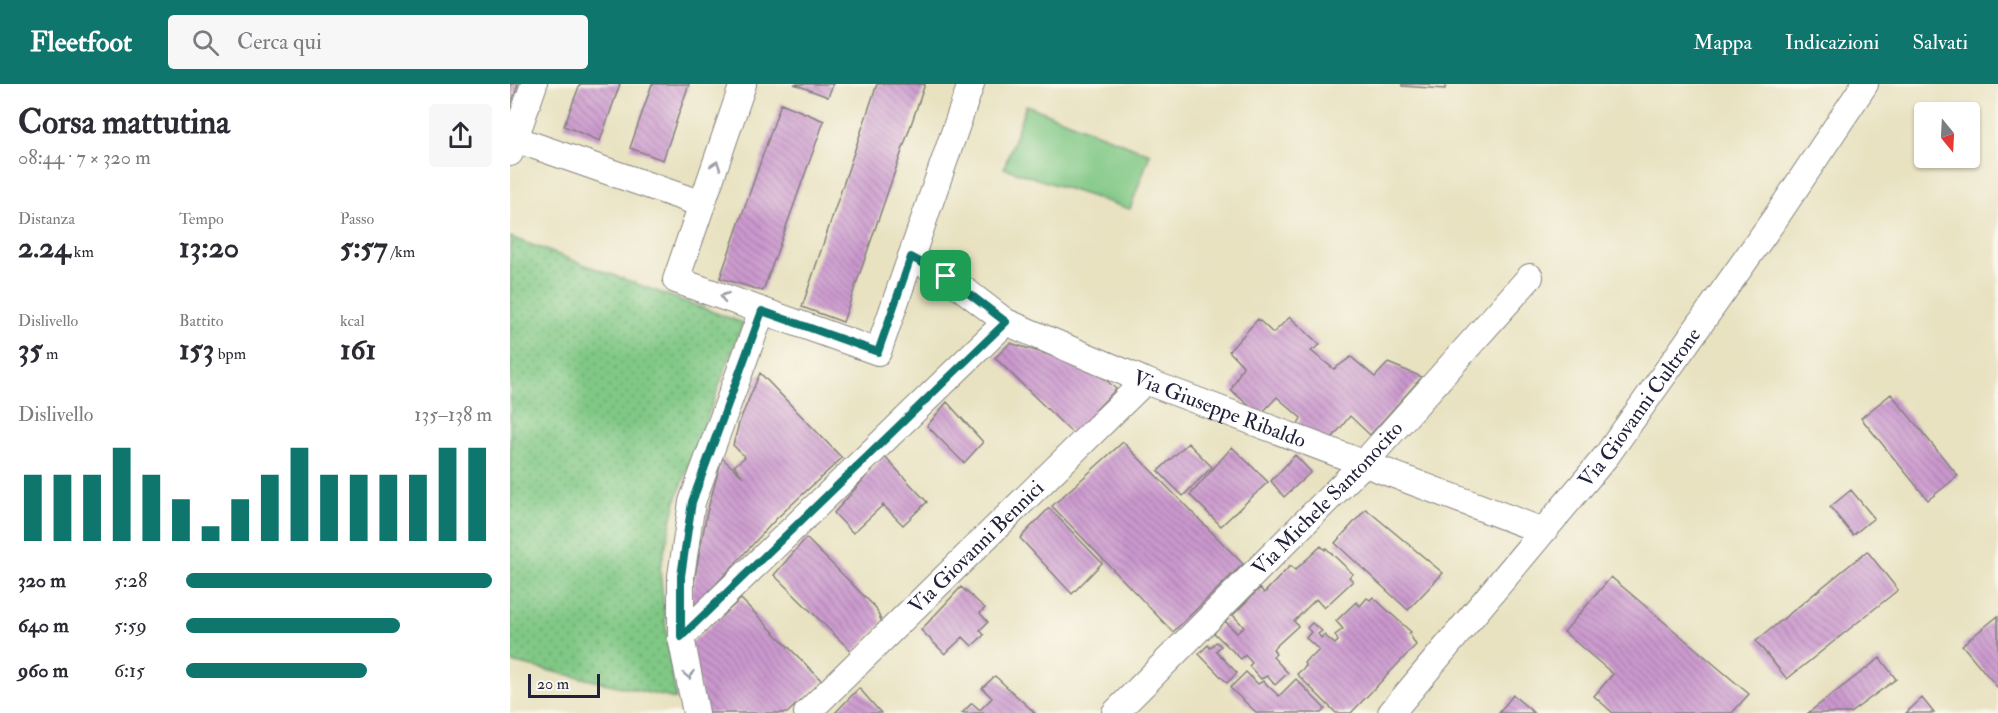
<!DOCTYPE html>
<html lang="it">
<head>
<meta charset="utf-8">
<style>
	body { margin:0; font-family:"IM FELL Double Pica",serif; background:#f7f7f7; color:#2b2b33; height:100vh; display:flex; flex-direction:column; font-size:22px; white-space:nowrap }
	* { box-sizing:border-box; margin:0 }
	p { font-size:20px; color:#7c7c81 }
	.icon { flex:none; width:33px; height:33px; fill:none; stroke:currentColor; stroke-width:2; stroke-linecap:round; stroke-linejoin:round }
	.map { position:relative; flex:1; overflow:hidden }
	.panel { display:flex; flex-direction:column; background:#fff; width:510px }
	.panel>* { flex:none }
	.needle { width:39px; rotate:162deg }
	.fabs { position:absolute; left:1404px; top:18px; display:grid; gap:12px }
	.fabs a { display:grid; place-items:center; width:66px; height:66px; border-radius:6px; background:#fff; box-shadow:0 2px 4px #0004; font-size:30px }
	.scale { position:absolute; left:18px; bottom:15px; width:72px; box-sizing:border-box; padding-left:6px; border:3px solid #22223b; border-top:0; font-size:16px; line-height:21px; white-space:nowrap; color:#22223b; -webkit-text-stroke:4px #fbf7ec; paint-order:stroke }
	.pin { position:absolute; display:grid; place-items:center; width:51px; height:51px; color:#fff; margin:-26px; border-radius:12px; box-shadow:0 3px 9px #0006 }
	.round { display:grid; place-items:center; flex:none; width:63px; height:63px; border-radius:6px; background:#f7f7f7 }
	.head { display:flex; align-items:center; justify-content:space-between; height:102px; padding:0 18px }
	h1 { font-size:33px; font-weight:800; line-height:45px }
	.stats { display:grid; grid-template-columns:repeat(3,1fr); gap:9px; height:102px; padding:6px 18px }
	.stats div { display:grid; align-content:center }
	.stats b { font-size:30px; font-weight:800 }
	.stats small { font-size:16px; font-weight:400 }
	.stats p { font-size:16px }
	.chart { height:168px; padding:12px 18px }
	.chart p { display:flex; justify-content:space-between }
	.chart svg { width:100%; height:108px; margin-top:6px; stroke:#0f766e; stroke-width:6 }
	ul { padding:0 18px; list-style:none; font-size:20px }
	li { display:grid; grid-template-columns:96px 72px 1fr; align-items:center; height:45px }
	li i { height:15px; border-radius:8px; background:#0f766e }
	header { display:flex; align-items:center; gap:36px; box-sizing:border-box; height:84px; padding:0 30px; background:#0f766e; color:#fff }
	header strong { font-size:28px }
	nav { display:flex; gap:33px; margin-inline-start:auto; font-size:21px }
	.search { width:420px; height:54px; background:#f7f7f7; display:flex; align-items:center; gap:15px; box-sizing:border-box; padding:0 21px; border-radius:6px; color:#7c7c81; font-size:22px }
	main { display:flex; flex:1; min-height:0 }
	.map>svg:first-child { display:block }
</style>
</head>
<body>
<header>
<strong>Fleetfoot</strong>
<div class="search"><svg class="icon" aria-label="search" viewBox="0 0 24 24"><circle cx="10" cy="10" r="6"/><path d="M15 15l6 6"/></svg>Cerca qui</div>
<nav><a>Mappa</a><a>Indicazioni</a><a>Salvati</a></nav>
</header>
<main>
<section class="panel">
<div class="head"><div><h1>Corsa mattutina</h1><p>08:44 · 7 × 320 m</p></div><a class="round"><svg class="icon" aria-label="share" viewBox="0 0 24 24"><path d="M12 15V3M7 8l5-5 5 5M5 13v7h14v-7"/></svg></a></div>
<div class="stats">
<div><p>Distanza</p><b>2.24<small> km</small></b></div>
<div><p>Tempo</p><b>13:20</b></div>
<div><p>Passo</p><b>5:57<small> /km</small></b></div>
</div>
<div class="stats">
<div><p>Dislivello</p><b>35<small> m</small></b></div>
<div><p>Battito</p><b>153<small> bpm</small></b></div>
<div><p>kcal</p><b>161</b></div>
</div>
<div class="chart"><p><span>Dislivello</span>135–138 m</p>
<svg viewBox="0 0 160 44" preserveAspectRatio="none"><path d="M5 44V17M15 44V17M25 44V17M35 44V6M45 44V17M55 44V27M65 44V38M75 44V27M85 44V17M95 44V6M105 44V17M115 44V17M125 44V17M135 44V17M145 44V6M155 44V6"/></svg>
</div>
<ul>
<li><b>320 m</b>5:28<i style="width:100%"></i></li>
<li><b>640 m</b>5:59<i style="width:70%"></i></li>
<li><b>960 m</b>6:15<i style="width:59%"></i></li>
</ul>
</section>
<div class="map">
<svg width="1488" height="629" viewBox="0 0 1488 629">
	<defs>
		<pattern id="green-dots" width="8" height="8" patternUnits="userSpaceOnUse" patternTransform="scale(1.5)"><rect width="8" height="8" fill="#80c885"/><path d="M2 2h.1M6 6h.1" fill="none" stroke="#68a26e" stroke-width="1.8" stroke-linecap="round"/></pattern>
		<pattern id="building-back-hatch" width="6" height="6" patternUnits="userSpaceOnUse" patternTransform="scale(1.5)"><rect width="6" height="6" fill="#cb98ce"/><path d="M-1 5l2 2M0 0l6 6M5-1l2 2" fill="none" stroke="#a47ca8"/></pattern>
	</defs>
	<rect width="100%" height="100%" fill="#fbf7ec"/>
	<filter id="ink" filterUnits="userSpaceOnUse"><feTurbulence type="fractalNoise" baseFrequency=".0167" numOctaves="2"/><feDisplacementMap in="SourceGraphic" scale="12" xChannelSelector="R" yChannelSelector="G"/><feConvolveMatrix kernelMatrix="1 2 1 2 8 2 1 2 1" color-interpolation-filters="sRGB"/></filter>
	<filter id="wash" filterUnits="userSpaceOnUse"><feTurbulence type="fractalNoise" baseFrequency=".008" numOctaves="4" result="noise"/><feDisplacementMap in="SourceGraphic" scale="24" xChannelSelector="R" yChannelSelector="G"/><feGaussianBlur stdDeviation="1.35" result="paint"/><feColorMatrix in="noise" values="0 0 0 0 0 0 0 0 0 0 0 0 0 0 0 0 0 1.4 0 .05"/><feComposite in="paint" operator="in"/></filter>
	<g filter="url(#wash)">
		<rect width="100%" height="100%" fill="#e8e2c1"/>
		<path fill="url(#green-dots)" stroke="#517560" stroke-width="1.5" d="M0 153 233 239 167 413 150 485 156 545 166 615 0 578Z"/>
		<path fill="#80c885" stroke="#517560" stroke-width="1.5" d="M516 21 640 70 620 125 494 84Z"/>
		<g id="blocks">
			<path fill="url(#building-back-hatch)" d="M0 0H8L0 23Z
				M70 0H110L90 57 54 42Z
				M142 0H179L153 76 120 64Z
				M284 0H323L318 13Z
				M367 0H415L333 238 292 223Z
				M892 0H936L935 5 892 2Z
				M271 19 314 37 253 207 210 194Z
				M780 233 810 261 801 267 824 285 841 273 865 293 878 279 912 293 860 351 840 332 819 358 794 347 788 340 791 334 767 313 750 331 721 306 733 282 719 267 748 235 763 249Z
				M500 259 583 284 606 305 563 350 485 274Z
				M250 289 332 374 267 434 185 523 180 520 197 428 212 374 233 393 224 382 235 373 223 361 230 336Z
				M1381 310 1448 392 1418 416 1351 334Z
				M437 318 473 358 454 379 417 342Z
				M613 358 733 480 663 548 542 422Z
				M678 359 702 383 673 412 648 387Z
				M722 363 758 398 711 442 680 411Z
				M785 371 801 388 774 413 761 397Z
				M374 372 417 418 393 441 373 421 343 449 324 429Z
				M1341 406 1364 434 1343 451 1320 423Z
				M539 424 592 479 562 510 510 454Z
				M856 425 933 489 898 526 825 459Z
				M296 454 366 524 372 539 343 569 264 491Z
				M811 462 815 466 816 464 843 490 839 493 843 497 814 524 806 515 784 537 788 542 763 565 766 570 763 573 778 589 765 601 757 592 751 595 739 582 742 579 735 571 731 575 704 549 715 537 727 549 734 543 723 531 750 504 754 509 780 482 785 486Z
				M1357 467 1388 506 1277 595 1246 557Z
				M1101 493 1239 610 1222 629H1103L1084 612 1103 590 1054 548Z
				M451 503 475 524 470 529 478 538 470 546 474 551 462 562 453 553 435 570 411 546Z
				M863 513 901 548 899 549 906 561 841 629H826L787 590 796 582 794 579 800 572 801 574 809 566 796 554 801 548 797 544 802 539 812 547 808 550 811 554 814 551 825 560 828 557 825 551 833 545 826 537 846 518 850 522 857 514 860 516Z
				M231 515 312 597 277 629H195L181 559Z
				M1488 532V604L1452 561Z
				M706 558 711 562 706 567 727 589 717 599 689 570 698 561 700 564Z
				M1370 574 1386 595 1340 629H1298Z
				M736 588 748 600 753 597 769 612 786 595 815 625 811 629H747L720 604Z
				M485 592 525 629H452L462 619 470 626 482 614 472 604Z
				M349 604 371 629H325Z
				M1003 611 1024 629H989Z
				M1412 614 1424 629H1396Z"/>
		</g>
	</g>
	<g filter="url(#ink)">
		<use href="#blocks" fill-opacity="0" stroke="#85827e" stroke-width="1.5"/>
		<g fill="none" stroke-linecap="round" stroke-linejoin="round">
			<defs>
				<g id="street">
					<path d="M233 0 166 196 368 268 461 0"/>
					<path d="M5 55 192 120"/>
					<path d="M0 69 24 0"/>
					<path id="s1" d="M401 173 436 192 496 238 635 297 1033 447"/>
					<path d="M171 553 496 238"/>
					<path d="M186 629 171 553V492L182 418 252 227"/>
					<path id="s2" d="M297 629 635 297"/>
					<path id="s3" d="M605 629 854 379 1020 193"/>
					<path id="s4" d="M881 629 1097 371 1266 133 1355 0"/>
				</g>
			</defs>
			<use href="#street" stroke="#85827e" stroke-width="28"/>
			<use href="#street" stroke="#fff" stroke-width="26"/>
		</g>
		<defs><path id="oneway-chevron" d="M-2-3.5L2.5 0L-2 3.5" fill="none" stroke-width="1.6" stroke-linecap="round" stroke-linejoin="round" transform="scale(1.5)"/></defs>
		<g stroke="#9c9ca7">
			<use href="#oneway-chevron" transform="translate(206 81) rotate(-71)"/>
			<use href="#oneway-chevron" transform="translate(214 213) rotate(-160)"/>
			<use href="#oneway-chevron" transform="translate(179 591) rotate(79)"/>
		</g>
	</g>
	<g fill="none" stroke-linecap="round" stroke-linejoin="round" filter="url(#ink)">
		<defs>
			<path id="route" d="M401 173 436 192 496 238 171 553V492L182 418 252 227 368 268Z"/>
		</defs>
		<use href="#route" stroke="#fff" stroke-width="12"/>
		<use href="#route" stroke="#0f766e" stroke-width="8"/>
	</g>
	<g text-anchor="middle" stroke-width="4.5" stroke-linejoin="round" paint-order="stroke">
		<g font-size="21" fill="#22223b" stroke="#fbf7ec">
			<text dy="7" stroke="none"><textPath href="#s4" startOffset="394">Via Giovanni Cultrone</textPath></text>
			<text dy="7" stroke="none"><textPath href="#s1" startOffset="346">Via Giuseppe Ribaldo</textPath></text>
			<text dy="7" stroke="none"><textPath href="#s3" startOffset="302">Via Michele Santonocito</textPath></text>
			<text dy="7" stroke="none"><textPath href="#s2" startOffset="237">Via Giovanni Bennici</textPath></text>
		</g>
	</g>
</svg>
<div class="fabs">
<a><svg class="needle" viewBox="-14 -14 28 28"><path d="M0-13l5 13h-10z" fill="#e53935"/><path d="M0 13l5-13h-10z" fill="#7c7c81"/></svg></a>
</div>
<div class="scale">20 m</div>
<div class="pin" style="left:436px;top:192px;background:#1e9e55"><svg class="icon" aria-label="arrive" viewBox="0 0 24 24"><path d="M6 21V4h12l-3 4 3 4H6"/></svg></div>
</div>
</main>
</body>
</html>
